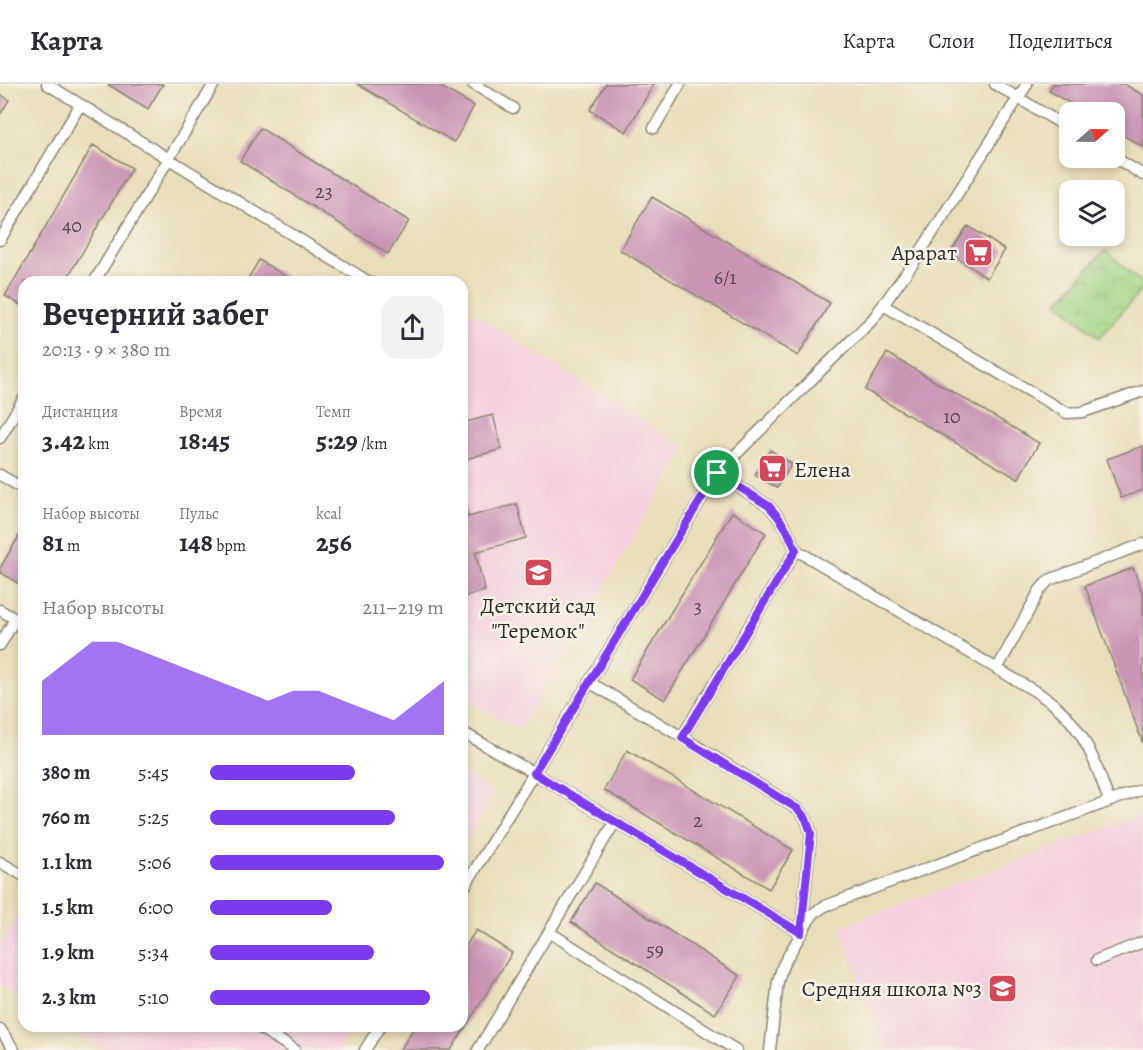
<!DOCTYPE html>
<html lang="ru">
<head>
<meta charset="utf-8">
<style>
	body { margin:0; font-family:Alegreya,serif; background:#f2f2f3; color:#2b2b33; height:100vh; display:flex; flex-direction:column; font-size:22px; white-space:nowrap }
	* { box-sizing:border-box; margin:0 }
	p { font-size:20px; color:#7c7c81 }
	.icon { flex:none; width:33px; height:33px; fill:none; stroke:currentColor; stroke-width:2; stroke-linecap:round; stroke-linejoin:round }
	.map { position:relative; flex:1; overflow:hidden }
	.details { position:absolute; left:18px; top:192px; width:450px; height:756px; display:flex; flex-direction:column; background:#fff; border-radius:18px; box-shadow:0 3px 9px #0003 }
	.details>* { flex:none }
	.needle { width:39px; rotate:70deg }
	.buttons { position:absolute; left:1059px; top:18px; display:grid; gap:12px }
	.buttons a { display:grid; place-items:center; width:66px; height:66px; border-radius:12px; background:#fff; box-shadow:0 3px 9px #0003; font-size:30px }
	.pin { position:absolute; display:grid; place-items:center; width:51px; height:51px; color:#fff; margin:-26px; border:3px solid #fff; border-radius:50%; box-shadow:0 2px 6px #0007 }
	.round { display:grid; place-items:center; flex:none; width:63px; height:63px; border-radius:18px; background:#f2f2f3 }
	.summary { display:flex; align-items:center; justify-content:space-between; height:102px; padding:0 24px }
	h1 { font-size:33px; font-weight:700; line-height:45px }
	.metrics { display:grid; grid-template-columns:repeat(3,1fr); gap:9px; height:102px; padding:6px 24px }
	.metrics div { display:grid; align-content:center }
	.metrics b { font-size:26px; font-weight:700 }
	.metrics small { font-size:16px; font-weight:400 }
	.metrics p { font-size:16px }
	.chart { height:168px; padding:12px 24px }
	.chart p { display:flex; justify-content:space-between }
	.chart svg { width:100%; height:108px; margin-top:6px; fill:#7c3aed; opacity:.7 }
	ul { padding:0 24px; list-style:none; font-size:20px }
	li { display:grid; grid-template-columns:96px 72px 1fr; align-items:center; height:45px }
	li i { height:15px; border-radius:8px; background:#7c3aed }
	header { display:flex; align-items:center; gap:36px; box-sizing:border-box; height:84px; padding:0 30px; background:#fff; border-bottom:2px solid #e1e1e2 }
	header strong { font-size:28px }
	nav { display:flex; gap:33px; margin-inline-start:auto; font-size:21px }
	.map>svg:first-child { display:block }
</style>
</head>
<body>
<header>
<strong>Карта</strong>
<nav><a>Карта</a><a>Слои</a><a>Поделиться</a></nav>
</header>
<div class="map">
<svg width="1143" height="966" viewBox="0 0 1143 966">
	<defs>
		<pattern id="park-crowns" width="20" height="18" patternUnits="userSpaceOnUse" patternTransform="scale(1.5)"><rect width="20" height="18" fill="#a4d685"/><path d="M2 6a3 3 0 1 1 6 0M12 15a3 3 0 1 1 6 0" fill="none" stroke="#8db873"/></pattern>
	</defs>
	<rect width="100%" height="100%" fill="#f7f3e8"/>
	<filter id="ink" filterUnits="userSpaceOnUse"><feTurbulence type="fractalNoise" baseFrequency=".0167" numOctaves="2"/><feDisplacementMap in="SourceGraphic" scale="12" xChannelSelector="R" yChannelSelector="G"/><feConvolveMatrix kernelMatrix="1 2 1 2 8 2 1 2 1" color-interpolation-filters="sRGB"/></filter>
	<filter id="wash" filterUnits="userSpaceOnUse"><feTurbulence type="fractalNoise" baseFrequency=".008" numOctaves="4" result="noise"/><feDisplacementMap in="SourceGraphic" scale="24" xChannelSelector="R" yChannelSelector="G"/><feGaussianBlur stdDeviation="1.35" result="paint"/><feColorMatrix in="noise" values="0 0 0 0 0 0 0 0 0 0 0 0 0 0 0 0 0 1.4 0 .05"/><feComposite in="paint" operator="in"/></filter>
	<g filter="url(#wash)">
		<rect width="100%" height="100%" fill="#e9deba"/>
		<path fill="#f4cfdd" d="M462 222 686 365 520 646 462 613Z
			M462 689 495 710 462 764Z
			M1143 730V966H885L840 843Z
			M24 821V917L0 902V860Z
			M65 942H353L339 966H104Z"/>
		<path fill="url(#park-crowns)" stroke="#688058" stroke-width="1.5" d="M1105 166 1143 200V204L1099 254 1058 218Z"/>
		<g id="blocks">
			<path fill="#ca95b5" d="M107 0H163L148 25Z
				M357 0H436L474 22 454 58Z
				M606 0H654L626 48 590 26Z
				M1053 0H1124L1143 11V63L1114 46V28H1085L1049 7Z
				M0 10 9 16 0 31Z
				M260 44 409 137 388 170 240 77Z
				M93 61 132 84 65 198H24V223L5 212Z
				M652 113 830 219 798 272 620 166Z
				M968 142 1005 166 987 194 950 169Z
				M259 176 295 198H246Z
				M887 269 1039 359 1018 395 865 306Z
				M493 331 502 365 462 376V339Z
				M1143 362V406L1121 414 1107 375Z
				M770 366 792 380 777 404 755 391Z
				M462 413 468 433 517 420 526 454 475 468 485 507 462 513Z
				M732 428 766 449 665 616 630 595Z
				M19 452 24 455V503L0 488V484Z
				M1133 484 1143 511V660L1085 502Z
				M627 666 793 766 769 805 604 706Z
				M595 799 740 892 715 930 571 838Z
				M476 846 512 869 451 966H400L415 942H462V868Z"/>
		</g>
	</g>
	<g filter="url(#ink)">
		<use href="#blocks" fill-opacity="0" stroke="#8a8472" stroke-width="1.5"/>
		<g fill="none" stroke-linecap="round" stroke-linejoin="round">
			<defs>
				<path id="service" d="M47 0 369 198
					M473 0 513 24
					M995 0 1070 45
					M654 44 680 0
					M1114 73 1143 91
					M0 156 80 21
					M94 198 214 0
					M883 221 1067 329 1083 328 1143 307
					M0 354 24 314
					M717 389 769 422 779 434 787 446 796 466
					M0 391 24 405
					M0 526 24 540
					M0 561 15 535
					M997 585 1040 506 1049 496 1143 460
					M589 598 682 653 796 466 1038 609C1044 613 1051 618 1057 623 1086 648 1097 683 1109 717
					M462 648 534 689 801 849 811 749 806 735 798 725 682 653
					M0 778 24 792
					M462 807 717 389 873 235 914 178 1027 0
					M549 848 736 966
					M1097 876 1143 858
					M257 942 295 966
					M0 945 14 966
					M365 966 380 942
					M478 966 615 738
					M770 966 778 897 783 881 809 836 814 829 825 822 1143 705"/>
			</defs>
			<use href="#service" stroke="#8a8472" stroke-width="13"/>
			<use href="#service" stroke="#fff" stroke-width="10"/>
		</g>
	</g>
	<g fill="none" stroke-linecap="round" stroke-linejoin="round" filter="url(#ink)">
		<defs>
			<path id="route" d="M717 389 769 422 779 434 787 446 796 466 682 654 798 725 806 735 811 749 801 849 534 689Z"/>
		</defs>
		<use href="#route" stroke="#fff" stroke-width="12"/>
		<use href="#route" stroke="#7c3aed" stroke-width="8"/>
	</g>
	<defs>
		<symbol id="supermarket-square" viewBox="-11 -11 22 22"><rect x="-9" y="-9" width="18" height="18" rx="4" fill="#d1495b" stroke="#f7f3e8"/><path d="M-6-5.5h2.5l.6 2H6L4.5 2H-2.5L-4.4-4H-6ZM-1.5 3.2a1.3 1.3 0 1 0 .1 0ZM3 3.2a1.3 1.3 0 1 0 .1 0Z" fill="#fff"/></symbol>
		<symbol id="school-square" viewBox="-11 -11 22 22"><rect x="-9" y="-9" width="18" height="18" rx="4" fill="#d1495b" stroke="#f7f3e8"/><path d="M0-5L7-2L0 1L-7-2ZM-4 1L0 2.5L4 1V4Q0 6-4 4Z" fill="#fff"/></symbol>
	</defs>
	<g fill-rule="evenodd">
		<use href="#supermarket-square" x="962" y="152" width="33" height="33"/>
		<use href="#supermarket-square" x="756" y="368" width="33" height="33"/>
		<use href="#school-square" x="522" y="472" width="33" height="33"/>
		<use href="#school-square" x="986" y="888" width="33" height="33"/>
	</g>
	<g text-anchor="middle" stroke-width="5" stroke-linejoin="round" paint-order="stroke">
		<g font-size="20" fill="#53464e">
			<text x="324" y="114">23</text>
			<text x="72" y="148">40</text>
			<text x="725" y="200">6/1</text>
			<text x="952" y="339">10</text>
			<text x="698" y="529">3</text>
			<text x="698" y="743">2</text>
			<text x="655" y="872">59</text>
		</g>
		<g font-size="22" fill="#2b2b2b" stroke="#f7f3e8" text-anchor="end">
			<text x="957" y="176">Арарат</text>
			<text x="794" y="393" text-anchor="start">Елена</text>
			<text x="538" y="529" text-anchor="middle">Детский сад<tspan x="538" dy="25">"Теремок"</tspan></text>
			<text x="982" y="912">Средняя школа №3</text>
		</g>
	</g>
</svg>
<div class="buttons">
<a><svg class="needle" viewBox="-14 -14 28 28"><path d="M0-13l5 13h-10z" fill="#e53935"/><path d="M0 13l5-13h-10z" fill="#7c7c81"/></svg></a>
<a><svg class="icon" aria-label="layers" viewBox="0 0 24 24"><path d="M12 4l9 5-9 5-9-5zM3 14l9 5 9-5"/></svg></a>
</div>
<div class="pin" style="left:717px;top:389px;background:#1e9e55"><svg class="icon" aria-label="arrive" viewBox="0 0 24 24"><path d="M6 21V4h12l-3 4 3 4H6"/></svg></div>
<section class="details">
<div class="summary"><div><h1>Вечерний забег</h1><p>20:13 · 9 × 380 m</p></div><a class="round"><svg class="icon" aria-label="share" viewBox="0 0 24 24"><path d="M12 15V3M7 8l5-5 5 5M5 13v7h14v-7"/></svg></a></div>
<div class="metrics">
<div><p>Дистанция</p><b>3.42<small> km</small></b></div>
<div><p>Время</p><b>18:45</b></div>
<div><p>Темп</p><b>5:29<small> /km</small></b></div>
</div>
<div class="metrics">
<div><p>Набор высоты</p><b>81<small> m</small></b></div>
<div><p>Пульс</p><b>148<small> bpm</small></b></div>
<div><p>kcal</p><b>256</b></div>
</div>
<div class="chart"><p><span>Набор высоты</span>211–219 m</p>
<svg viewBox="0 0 160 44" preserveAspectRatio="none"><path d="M0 44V22L10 14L20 6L30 6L40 10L50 14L60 18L70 22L80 26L90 30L100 26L110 26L120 30L130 34L140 38L150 30L160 22V44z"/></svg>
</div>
<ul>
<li><b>380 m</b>5:45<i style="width:62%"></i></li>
<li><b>760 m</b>5:25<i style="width:79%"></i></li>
<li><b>1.1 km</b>5:06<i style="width:100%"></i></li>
<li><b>1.5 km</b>6:00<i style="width:52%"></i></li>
<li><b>1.9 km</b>5:34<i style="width:70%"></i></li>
<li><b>2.3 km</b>5:10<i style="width:94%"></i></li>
</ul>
</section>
</div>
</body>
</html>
